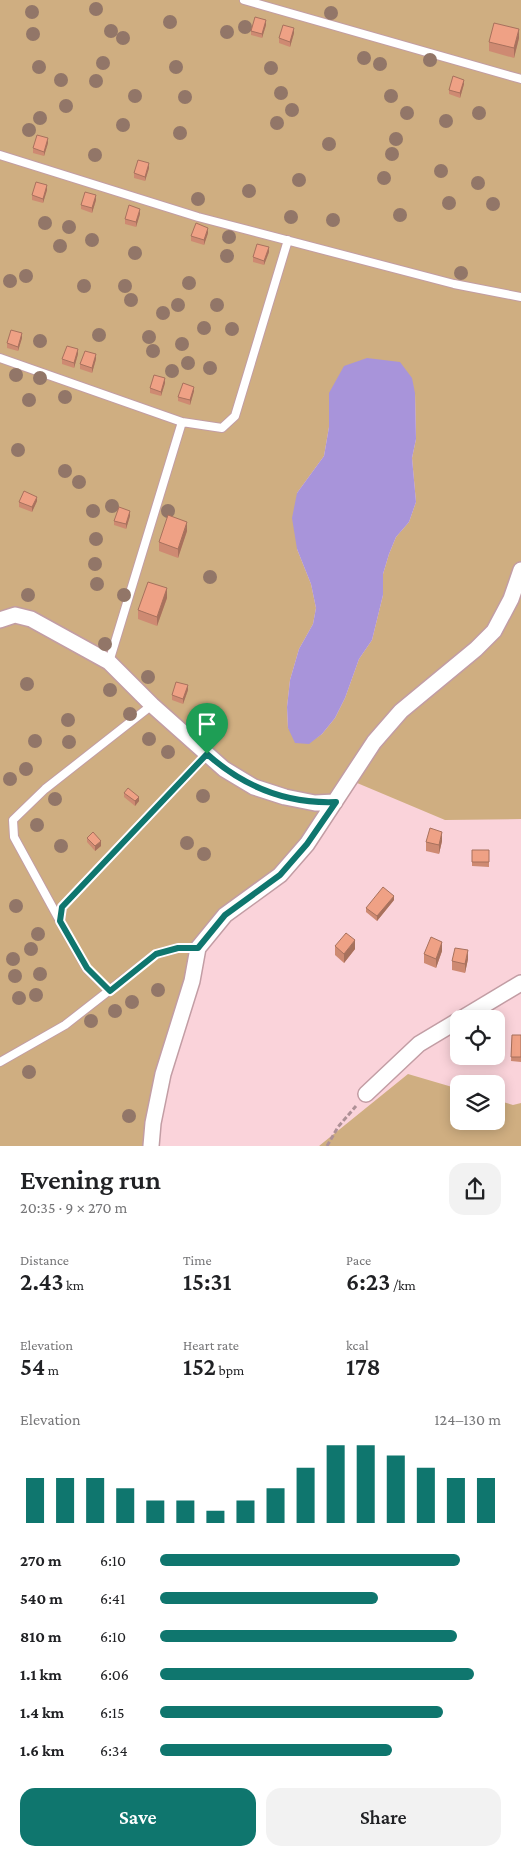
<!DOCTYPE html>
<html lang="en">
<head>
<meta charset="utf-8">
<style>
	body { margin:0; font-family:"Crimson Pro",serif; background:#f2f2f2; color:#202124; height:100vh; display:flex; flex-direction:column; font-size:19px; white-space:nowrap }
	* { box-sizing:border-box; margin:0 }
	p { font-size:16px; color:#757577 }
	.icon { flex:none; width:28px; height:28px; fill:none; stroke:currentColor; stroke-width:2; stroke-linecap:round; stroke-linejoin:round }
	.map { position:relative; height:1146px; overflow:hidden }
	.sheet { display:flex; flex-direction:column; background:#fff; flex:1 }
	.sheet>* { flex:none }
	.controls { position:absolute; left:450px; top:1010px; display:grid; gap:10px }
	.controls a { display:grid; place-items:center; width:55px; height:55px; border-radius:10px; background:#fff; box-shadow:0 2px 12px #0003; font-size:25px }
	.pin { position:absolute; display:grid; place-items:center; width:42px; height:42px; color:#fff; margin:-51px -21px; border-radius:50% 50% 50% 0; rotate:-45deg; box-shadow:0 0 5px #0007 }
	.pin .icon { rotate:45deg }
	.round { display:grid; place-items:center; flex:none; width:52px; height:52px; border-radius:15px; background:#f2f2f2 }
	.summary { display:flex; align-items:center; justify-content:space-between; height:85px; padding:0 20px }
	h1 { font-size:28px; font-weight:600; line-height:38px }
	.figures { display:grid; grid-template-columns:repeat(3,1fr); gap:8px; height:85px; padding:5px 20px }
	.figures div { display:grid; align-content:center }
	.figures b { font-size:25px; font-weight:600 }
	.figures small { font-size:14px; font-weight:400 }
	.figures p { font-size:14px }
	.chart { height:140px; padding:10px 20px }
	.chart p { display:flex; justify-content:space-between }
	.chart svg { width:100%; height:90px; margin-top:5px; stroke:#0f766e; stroke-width:6 }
	.primary-button { display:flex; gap:10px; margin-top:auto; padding:10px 20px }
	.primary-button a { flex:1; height:58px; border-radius:15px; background:#0f766e; color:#fff; font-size:20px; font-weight:600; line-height:58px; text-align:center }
	.primary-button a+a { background:#f2f2f2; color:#202124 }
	ul { padding:0 20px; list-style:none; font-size:16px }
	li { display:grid; grid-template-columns:80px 60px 1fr; align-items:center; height:38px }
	li i { height:12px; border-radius:6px; background:#0f766e }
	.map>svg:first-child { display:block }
</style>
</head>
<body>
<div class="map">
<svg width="521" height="1146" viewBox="0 0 521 1146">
	<rect width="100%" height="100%" fill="#fad3da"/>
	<path fill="#cfae81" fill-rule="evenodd" d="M0 0H521V819L445 820 350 780 307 844 208 934 151 1146H0ZM415 393 416 439 412 458 416 502 409 522 396 537 389 554 383 574V595L372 640 359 659 345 698 335 718 322 734 309 743 288 728 287 707 290 680 299 649 313 624 316 608 311 584 297 549V493L324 456 329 427Z
		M408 1074 459 1089V1121H496V1100L513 1105 521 1103V1146H319Z"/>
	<path fill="#a894da" d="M367 358 400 362 412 378 415 393 416 439 412 458 416 502 409 522 396 537 389 554 383 574V595L372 640 359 659 345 698 335 718 322 734 309 744 295 743 288 728 287 707 290 680 299 649 313 624 316 608 311 584 297 549 292 518 297 493 324 456 329 427V393L344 366Z"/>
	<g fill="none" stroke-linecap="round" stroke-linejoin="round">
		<defs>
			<path id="lane" d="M244 0 521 79
				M0 155 198 217 454 284 521 297
				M0 358 182 422 222 428 235 416 288 240
				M109 662 182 422
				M60 921 14 837 13 820 45 789 152 705
				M110 991 87 969 60 921 62 907 207 754
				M0 1062 65 1025 156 954 178 948H198"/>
			<path id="street" d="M0 620 15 615 31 619 109 662 152 705 224 769 254 787 285 797 315 803 335 802
				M461 1019 521 983
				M366 1094 419 1044 459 1020
				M151 1146 153 1123 163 1074 192 981 198 948 225 915 280 875 307 844 374 742 401 711 476 649 494 631 511 599 521 570"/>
		</defs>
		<use href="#lane" stroke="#c29da4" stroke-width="10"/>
		<use href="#street" stroke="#c29da4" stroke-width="18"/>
		<path stroke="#ae9096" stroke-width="3" stroke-dasharray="5 2.5" stroke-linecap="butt" d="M327 1146 338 1127 356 1106"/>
		<use href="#lane" stroke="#fff" stroke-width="8"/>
		<use href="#street" stroke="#fff" stroke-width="15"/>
	</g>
	<g fill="#927668">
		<circle cx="96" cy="9" r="7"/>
		<circle cx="32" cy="12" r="7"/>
		<circle cx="331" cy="13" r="7"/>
		<circle cx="170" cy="22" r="7"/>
		<circle cx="245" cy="27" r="7"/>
		<circle cx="111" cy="31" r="7"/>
		<circle cx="227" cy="32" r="7"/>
		<circle cx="33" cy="34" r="7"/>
		<circle cx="123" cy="38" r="7"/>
		<circle cx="364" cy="58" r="7"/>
		<circle cx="430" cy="60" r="7"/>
		<circle cx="103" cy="63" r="7"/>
		<circle cx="380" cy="64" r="7"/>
		<circle cx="39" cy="67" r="7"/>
		<circle cx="176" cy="67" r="7"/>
		<circle cx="271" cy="68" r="7"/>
		<circle cx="61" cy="80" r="7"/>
		<circle cx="96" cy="81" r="7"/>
		<circle cx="281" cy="93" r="7"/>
		<circle cx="135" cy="96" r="7"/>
		<circle cx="391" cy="96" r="7"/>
		<circle cx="185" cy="97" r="7"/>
		<circle cx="66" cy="106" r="7"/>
		<circle cx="292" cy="110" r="7"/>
		<circle cx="407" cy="113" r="7"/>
		<circle cx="479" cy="113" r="7"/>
		<circle cx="40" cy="118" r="7"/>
		<circle cx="446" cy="121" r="7"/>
		<circle cx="277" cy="123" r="7"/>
		<circle cx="123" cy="125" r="7"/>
		<circle cx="29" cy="130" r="7"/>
		<circle cx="180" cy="133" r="7"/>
		<circle cx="396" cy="139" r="7"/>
		<circle cx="329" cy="144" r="7"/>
		<circle cx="392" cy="154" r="7"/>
		<circle cx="95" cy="155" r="7"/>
		<circle cx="441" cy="171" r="7"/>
		<circle cx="384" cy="178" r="7"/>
		<circle cx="299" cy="180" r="7"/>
		<circle cx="478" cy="183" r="7"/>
		<circle cx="249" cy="191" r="7"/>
		<circle cx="198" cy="199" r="7"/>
		<circle cx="449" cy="203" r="7"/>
		<circle cx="493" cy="204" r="7"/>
		<circle cx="400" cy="215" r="7"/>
		<circle cx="291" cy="217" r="7"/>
		<circle cx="333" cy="220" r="7"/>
		<circle cx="45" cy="223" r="7"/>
		<circle cx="69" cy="227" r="7"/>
		<circle cx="229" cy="237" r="7"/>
		<circle cx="92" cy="240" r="7"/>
		<circle cx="60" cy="246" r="7"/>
		<circle cx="135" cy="253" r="7"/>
		<circle cx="227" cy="256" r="7"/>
		<circle cx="461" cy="273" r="7"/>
		<circle cx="26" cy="276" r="7"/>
		<circle cx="10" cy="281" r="7"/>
		<circle cx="189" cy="283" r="7"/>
		<circle cx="84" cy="286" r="7"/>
		<circle cx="125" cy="286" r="7"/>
		<circle cx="131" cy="300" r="7"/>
		<circle cx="178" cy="305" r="7"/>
		<circle cx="217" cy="305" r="7"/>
		<circle cx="163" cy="313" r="7"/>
		<circle cx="204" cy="328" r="7"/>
		<circle cx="232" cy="329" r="7"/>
		<circle cx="99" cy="335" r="7"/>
		<circle cx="149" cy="337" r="7"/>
		<circle cx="40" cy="341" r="7"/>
		<circle cx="182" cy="344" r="7"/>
		<circle cx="153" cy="351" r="7"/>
		<circle cx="188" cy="363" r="7"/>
		<circle cx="210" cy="368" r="7"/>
		<circle cx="172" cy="371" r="7"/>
		<circle cx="16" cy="375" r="7"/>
		<circle cx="40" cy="378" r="7"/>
		<circle cx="65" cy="397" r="7"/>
		<circle cx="29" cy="400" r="7"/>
		<circle cx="18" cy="450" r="7"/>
		<circle cx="65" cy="471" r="7"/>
		<circle cx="79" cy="482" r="7"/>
		<circle cx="112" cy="506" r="7"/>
		<circle cx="93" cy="511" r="7"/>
		<circle cx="168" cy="511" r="7"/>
		<circle cx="96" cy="539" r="7"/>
		<circle cx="95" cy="564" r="7"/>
		<circle cx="210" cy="577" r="7"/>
		<circle cx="97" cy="584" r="7"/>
		<circle cx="28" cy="595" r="7"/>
		<circle cx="124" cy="595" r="7"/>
		<circle cx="105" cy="644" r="7"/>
		<circle cx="148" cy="677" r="7"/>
		<circle cx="27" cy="684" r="7"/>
		<circle cx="110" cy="690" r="7"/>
		<circle cx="130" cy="714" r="7"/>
		<circle cx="68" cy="720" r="7"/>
		<circle cx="149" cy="739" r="7"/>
		<circle cx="35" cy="741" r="7"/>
		<circle cx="69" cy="742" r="7"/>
		<circle cx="168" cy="752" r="7"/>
		<circle cx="26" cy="769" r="7"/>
		<circle cx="10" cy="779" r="7"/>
		<circle cx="203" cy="796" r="7"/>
		<circle cx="55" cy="799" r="7"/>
		<circle cx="37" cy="825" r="7"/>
		<circle cx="187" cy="843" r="7"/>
		<circle cx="61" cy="846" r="7"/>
		<circle cx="204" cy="854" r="7"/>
		<circle cx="16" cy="906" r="7"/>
		<circle cx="38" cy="934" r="7"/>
		<circle cx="31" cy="949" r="7"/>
		<circle cx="13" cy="959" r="7"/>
		<circle cx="40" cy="974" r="7"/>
		<circle cx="15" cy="976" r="7"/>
		<circle cx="158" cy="990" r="7"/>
		<circle cx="36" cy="995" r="7"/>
		<circle cx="19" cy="998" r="7"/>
		<circle cx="132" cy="1002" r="7"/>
		<circle cx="115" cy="1011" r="7"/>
		<circle cx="91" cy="1021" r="7"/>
		<circle cx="29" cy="1072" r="7"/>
		<circle cx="129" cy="1116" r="7"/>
	</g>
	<path fill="#ce8a72" d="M266 25 262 38 251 35V31Z
		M294 33 290 47 279 43V38Z
		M519 38 514 58 489 51V42Z
		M464 84 460 98 449 94V90Z
		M48 143 44 156 33 153V148Z
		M149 168 145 181 134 178V173Z
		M47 190 43 203 32 200V195Z
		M96 200 92 213 81 209V205Z
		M140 214 136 227 125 224V219Z
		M208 233 204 245 191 241V236Z
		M269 252 264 265 253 262V257Z
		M22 338 18 351 7 348V343Z
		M78 354 74 368 62 364V359Z
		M96 359 92 373 80 369V364Z
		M165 383 161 396 150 393V388Z
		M194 391 190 405 178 401V397Z
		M37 501 32 512 19 507V502Z
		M130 516 126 529 114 525V521Z
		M187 531 178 558 159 551V542Z
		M167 598 157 626 138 619V610Z
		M188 690 183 704 172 700V695Z
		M124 793 139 801 135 806 124 797Z
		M87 838 101 846 95 851 87 842Z
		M442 841 439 854 426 851V842Z
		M472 850H489V867L472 866Z
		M394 900 377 921 366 912V908Z
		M335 946 355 949 344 963 335 955Z
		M442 951 436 968 424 963V954Z
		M468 959 465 973 452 970V961Z
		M512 1035H521V1062L511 1061Z"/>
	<path fill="#a7715d" d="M266 20V25L262 38V34Z
		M294 28V33L290 47V42Z
		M519 29V38L514 58V48Z
		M464 80V84L460 98V93Z
		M48 138V143L44 156V152Z
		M149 163V168L145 181V177Z
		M47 185V190L43 203V199Z
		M96 195V200L92 213V208Z
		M140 209V214L136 227V222Z
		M208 228V233L204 245V240Z
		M269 247V252L264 265V261Z
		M22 333V338L18 351V347Z
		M78 349V354L74 368V363Z
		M96 354V359L92 373V368Z
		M165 378V383L161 396V392Z
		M194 387V391L190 405V400Z
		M37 497V501L32 512V507Z
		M130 511V516L126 529V524Z
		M187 522V531L178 558V549Z
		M167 588V598L157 626V617Z
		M188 685V690L183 704V699Z
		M139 797V801L135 806V801Z
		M442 832V841L439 854V845Z
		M101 841V846L95 851V846Z
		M394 896V900L377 921V916Z
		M355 940V949L344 963V954Z
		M442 942V951L436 968V959Z
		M468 950V959L465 973V964Z"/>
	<path fill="#efa185" stroke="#a7715d" d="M255 17 266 20 262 34 251 31Z
		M494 23 519 29 514 48 489 42Z
		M283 25 294 28 290 42 279 38Z
		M453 76 464 80 460 93 449 90Z
		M37 135 48 138 44 152 33 148Z
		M138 160 149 163 145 177 134 173Z
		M36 182 47 185 43 199 32 195Z
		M85 192 96 195 92 208 81 205Z
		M129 205 140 209 136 222 125 219Z
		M196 223 208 228 204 240 191 236Z
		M257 244 269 247 264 261 253 257Z
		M11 330 22 333 18 347 7 343Z
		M67 346 78 349 74 363 62 359Z
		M85 351 96 354 92 368 80 364Z
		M154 375 165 378 161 392 150 388Z
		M183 383 194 387 190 400 178 397Z
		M24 491 37 497 32 507 19 502Z
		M119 507 130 511 126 524 114 521Z
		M168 515 187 522 178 549 159 542Z
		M148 582 167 588 157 617 138 610Z
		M176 682 188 685 183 699 172 695Z
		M128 788 139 797 135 801 124 793Z
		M430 828 442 832 439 845 426 842Z
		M93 832 101 841 95 846 87 838Z
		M472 850H489V862H472Z
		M383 887 394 896 377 916 366 908Z
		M346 933 355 940 344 954 335 946Z
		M431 937 442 942 436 959 424 954Z
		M455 948 468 950 465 964 452 961Z
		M512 1035H521V1057H511Z"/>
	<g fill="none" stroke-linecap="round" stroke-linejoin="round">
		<defs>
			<path id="route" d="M207 754C244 787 286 804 336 802L307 844 280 875 225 915 198 948H178L156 954 110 991 87 968 60 921 62 907Z"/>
		</defs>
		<use href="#route" stroke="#fff" stroke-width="10"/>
		<use href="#route" stroke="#0f766e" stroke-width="6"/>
	</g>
</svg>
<div class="controls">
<a><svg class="icon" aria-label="locate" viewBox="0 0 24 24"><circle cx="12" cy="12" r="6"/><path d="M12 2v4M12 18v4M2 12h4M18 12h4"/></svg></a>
<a><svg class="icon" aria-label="layers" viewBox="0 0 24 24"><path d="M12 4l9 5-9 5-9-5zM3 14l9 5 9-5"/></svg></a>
</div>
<div class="pin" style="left:207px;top:754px;background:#1e9e55"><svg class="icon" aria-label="arrive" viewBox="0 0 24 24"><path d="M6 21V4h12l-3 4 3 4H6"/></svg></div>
</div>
<section class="sheet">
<div class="summary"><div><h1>Evening run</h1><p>20:35 · 9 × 270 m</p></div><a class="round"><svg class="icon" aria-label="share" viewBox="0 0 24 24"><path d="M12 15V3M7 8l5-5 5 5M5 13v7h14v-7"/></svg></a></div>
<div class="figures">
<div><p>Distance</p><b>2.43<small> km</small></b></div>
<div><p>Time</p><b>15:31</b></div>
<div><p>Pace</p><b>6:23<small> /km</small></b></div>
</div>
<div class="figures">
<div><p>Elevation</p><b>54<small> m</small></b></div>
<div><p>Heart rate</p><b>152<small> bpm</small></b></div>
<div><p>kcal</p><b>178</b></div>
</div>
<div class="chart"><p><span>Elevation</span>124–130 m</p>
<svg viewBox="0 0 160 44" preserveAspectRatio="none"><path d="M5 44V22M15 44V22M25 44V22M35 44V27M45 44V33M55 44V33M65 44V38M75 44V33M85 44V27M95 44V17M105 44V6M115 44V6M125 44V11M135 44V17M145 44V22M155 44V22"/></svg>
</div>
<ul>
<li><b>270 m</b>6:10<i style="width:88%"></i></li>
<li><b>540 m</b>6:41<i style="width:64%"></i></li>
<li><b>810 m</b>6:10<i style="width:87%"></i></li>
<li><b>1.1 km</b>6:06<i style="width:92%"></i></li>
<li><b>1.4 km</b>6:15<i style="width:83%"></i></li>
<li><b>1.6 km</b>6:34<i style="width:68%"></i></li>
</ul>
<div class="primary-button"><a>Save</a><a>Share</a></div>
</section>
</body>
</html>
